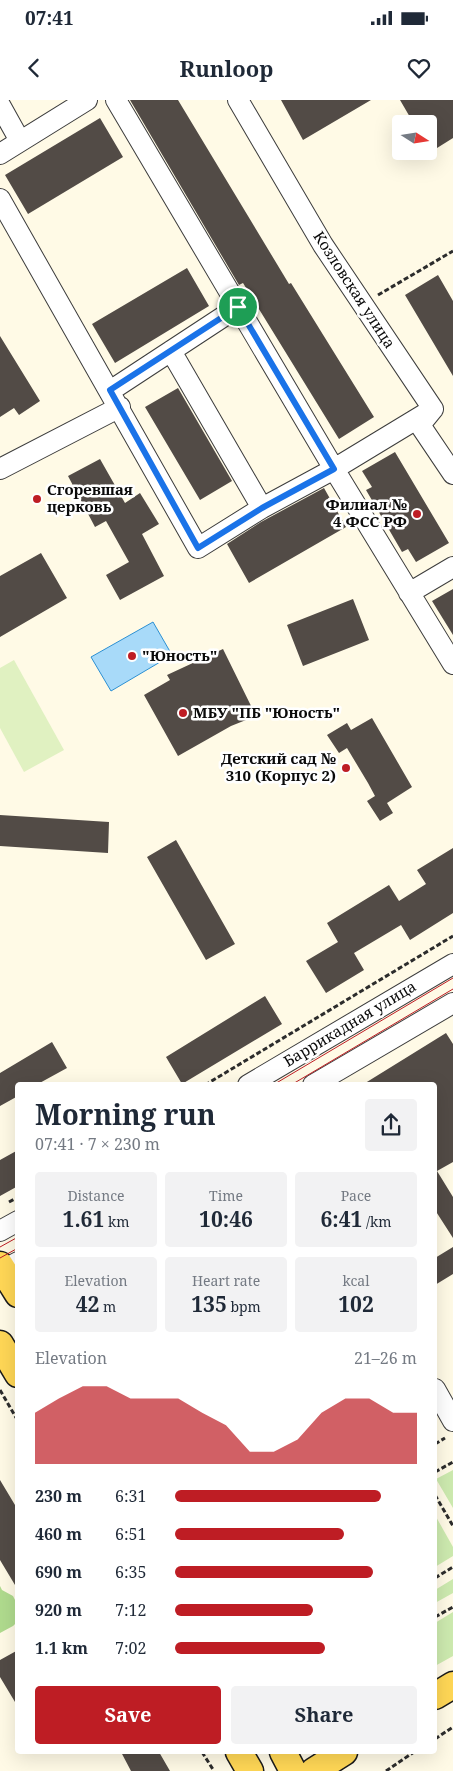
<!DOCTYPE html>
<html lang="en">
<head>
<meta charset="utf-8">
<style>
	body { margin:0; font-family:"Noto Serif",serif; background:#f2f2f3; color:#1f2937; height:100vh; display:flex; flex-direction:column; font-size:19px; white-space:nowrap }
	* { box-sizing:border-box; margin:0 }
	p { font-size:16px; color:#747a83 }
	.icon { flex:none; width:28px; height:28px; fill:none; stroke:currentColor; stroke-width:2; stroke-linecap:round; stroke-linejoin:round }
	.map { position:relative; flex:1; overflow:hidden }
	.sheet { position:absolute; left:15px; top:982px; width:422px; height:672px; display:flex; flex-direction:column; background:#fff; border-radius:5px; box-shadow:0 5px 20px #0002 }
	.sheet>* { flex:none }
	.needle { width:32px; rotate:102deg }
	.tools { position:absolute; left:392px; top:15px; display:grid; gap:10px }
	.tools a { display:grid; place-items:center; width:45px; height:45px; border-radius:5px; background:#fff; box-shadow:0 5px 20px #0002; font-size:25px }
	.pin { position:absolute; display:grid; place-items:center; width:42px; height:42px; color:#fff; margin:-21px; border:2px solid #fff; border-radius:50%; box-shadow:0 1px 5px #0007 }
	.round { display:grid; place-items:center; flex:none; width:52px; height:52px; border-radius:5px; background:#f2f2f3 }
	.summary { display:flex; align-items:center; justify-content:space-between; height:85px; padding:0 20px }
	h1 { font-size:28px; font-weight:700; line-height:38px }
	.figures { display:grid; grid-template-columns:repeat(3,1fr); gap:8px; height:85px; padding:5px 20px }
	.figures div { display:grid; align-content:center; border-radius:5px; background:#f2f2f3; text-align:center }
	.figures b { font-size:21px; font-weight:700 }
	.figures small { font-size:14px; font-weight:400 }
	.figures p { font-size:14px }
	.chart { height:140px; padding:10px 20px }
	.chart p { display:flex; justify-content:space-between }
	.chart svg { width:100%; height:90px; margin-top:5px; fill:#be1d24; opacity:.7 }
	.action { display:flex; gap:10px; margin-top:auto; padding:10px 20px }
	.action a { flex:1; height:58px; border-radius:5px; background:#be1d24; color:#fff; font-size:20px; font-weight:700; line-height:58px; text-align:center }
	.action a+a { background:#f2f2f3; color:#1f2937 }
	ul { padding:0 20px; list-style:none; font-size:16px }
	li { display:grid; grid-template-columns:80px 60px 1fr; align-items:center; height:38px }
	li i { height:12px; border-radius:6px; background:#be1d24 }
	.status { display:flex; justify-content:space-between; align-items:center; height:35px; padding:0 25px; background:#fff; direction:ltr }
	.status svg { height:14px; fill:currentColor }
	header { display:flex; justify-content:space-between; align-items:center; height:65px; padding:0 20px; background:#fff; font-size:22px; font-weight:700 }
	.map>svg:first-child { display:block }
</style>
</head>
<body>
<div class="status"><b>07:41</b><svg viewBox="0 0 49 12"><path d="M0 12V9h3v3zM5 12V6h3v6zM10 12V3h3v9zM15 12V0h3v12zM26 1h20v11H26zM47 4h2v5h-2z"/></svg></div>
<header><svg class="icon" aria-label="back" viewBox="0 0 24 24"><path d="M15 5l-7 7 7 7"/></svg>Runloop<svg class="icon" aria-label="heart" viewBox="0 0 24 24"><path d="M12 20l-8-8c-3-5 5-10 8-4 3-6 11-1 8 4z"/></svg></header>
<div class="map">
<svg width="453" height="1671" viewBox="0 0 453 1671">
	<rect width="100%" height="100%" fill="#fffae6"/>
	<path fill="#cdeaaf" d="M453 1370V1408L436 1379Z
		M435 1415 453 1447V1456L435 1467Z
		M453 1479V1493L435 1503V1490Z
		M453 1512V1556L435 1566V1523Z"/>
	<path fill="#b0db8e" d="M0 1486 2 1490 13 1496 17 1504 18 1521 13 1526 0 1533Z"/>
	<path fill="#e0f1c1" d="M14 560 64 650 24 672 0 628V568Z"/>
	<path fill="#a8daf9" stroke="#2c90d3" d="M153 522 172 555 111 591 91 557Z"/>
	<path fill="#524b46" d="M130 0H178L289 184 291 183 374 317 339 339 243 183 239 185Z
		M281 0H371L303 40Z
		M400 0H453V38L429 53V24H414Z
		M100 18 123 57 28 114 5 75Z
		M187 168 209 206 115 263 92 224Z
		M438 175 453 201V276L405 195Z
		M0 236 40 301 19 315 14 308 0 317Z
		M178 288 232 381 200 400 145 307Z
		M395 352 449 443 416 462 408 449 402 452 366 390 372 387 362 371Z
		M100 359 125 403 140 393 159 424 142 434 164 476 120 500 106 475 129 462 106 421 95 427 68 376Z
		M324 388 346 427 249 483 227 444 261 422Z
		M41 453 67 498 0 537V476Z
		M453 489V535L432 501Z
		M353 499 369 540 303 566 287 525Z
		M223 549 256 616 231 626 178 656 144 595 170 580 167 575Z
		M372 618 412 687 387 703 393 713 380 721 367 701 375 696 368 683 347 648 339 653 327 635 347 623 351 630Z
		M0 715 109 722 108 753 0 746Z
		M176 740 235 844 206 860 147 757Z
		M453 748V813L410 840 401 825 354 853 364 870 326 893 306 861 338 842 327 823 389 785 399 801 426 784 417 770Z
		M265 896 282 924 182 984 166 957Z
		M446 933 453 944V1062L437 1071 453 1097V1138L435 1110V985H362Z
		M52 942 67 968 36 985H18V996L0 1006V973Z
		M18 1050V1086L0 1096V1060Z
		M453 1147V1174L435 1185V1158Z
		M0 1380 18 1410V1490L0 1460Z
		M18 1550V1607L0 1577V1560Z
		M121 1652H159L170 1671H131Z"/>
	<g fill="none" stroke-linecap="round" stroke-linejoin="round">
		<defs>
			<path id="minor" d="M238 0 323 145 433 309
				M0 5 20 41
				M0 54 87 0
				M0 99 198 448 262 408 334 369 116 0
				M171 251 262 408
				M110 291 238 207
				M433 309 334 369 453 564
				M433 309 420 325 453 374
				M0 369 120 307
				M409 493 453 467
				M248 985 453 864
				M313 985 453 903
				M0 1131 18 1121
				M0 1172 18 1162
				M435 1289 453 1321"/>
			<path id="major" d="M0 1165 18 1194
				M0 1244 18 1274
				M435 1596 453 1585
				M239 1652 250 1671
				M283 1652 293 1671
				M314 1671 344 1652"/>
		</defs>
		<use href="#minor" stroke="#3d3d3d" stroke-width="22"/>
		<use href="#major" stroke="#1b1b1b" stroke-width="29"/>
		<path stroke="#2c2c2c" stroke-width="3" stroke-dasharray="5 2.5" stroke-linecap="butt" d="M378 195 453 151
			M205 985 453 836
			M9 1102 18 1097
			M0 1290 18 1321
			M435 1344 445 1338
			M435 1372 453 1362
			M435 1395 453 1426
			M435 1478 453 1467
			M435 1517 453 1507
			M435 1639 453 1627
			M202 1652 214 1671
			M386 1671 414 1652"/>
		<use href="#minor" stroke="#fff" stroke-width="20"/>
		<use href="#major" stroke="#ffd756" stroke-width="26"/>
		<path stroke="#be1d24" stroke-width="1" d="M273 985 453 878
			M291 985 453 889
			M0 1147 18 1137
			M0 1158 18 1148"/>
	</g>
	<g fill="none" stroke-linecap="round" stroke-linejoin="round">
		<defs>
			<path id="route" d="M238 207 334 369 262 408 198 448 110 290Z"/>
		</defs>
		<use href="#route" stroke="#fff" stroke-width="10"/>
		<use href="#route" stroke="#1a73e8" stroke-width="6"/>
	</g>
	<g fill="#be1d24" stroke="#fff" stroke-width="2">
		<circle cx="37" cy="399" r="5"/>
		<circle cx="417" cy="414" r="5"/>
		<circle cx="132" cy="556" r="5"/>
		<circle cx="183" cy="613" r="5"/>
		<circle cx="346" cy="668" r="5"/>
	</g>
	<g text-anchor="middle" stroke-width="5" stroke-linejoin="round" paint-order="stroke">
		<g font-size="15" fill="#0a0a0a" stroke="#fff">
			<text transform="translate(354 190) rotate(57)" y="5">Козловская улица</text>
			<text transform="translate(350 924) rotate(-31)" y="5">Баррикадная улица</text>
		</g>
		<g font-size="15" font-weight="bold" fill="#0a0a0a" stroke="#fff" text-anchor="start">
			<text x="47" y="395">Сгоревшая<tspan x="47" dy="17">церковь</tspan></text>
			<text x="407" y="410" text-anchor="end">Филиал №<tspan x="407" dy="17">4 ФСС РФ</tspan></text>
			<text x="142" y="561">"Юность"</text>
			<text x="193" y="618">МБУ "ПБ "Юность"</text>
			<text x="336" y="664" text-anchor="end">Детский сад №<tspan x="336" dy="17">310 (Корпус 2)</tspan></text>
		</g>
	</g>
</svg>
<div class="tools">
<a><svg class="needle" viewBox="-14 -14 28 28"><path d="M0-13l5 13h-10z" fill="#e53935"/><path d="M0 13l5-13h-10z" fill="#747a83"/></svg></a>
</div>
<div class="pin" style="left:238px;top:207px;background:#1e9e55"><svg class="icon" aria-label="arrive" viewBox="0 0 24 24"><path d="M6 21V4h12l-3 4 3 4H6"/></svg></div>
<section class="sheet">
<div class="summary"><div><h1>Morning run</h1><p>07:41 · 7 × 230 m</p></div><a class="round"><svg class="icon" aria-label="share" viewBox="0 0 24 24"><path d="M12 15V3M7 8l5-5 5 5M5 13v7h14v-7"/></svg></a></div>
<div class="figures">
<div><p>Distance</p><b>1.61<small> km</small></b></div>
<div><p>Time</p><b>10:46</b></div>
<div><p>Pace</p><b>6:41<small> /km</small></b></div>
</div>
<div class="figures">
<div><p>Elevation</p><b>42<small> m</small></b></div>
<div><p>Heart rate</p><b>135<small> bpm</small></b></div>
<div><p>kcal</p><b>102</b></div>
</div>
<div class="chart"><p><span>Elevation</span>21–26 m</p>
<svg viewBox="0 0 160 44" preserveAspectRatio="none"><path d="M0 44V19L10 12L20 6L30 6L40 12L50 12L60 12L70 19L80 25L90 38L100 38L110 32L120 19L130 12L140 12L150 19L160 19V44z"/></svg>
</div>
<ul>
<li><b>230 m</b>6:31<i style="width:85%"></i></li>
<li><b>460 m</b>6:51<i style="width:70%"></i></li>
<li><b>690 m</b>6:35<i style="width:82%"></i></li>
<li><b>920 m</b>7:12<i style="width:57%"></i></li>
<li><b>1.1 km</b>7:02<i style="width:62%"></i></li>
</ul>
<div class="action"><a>Save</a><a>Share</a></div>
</section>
</div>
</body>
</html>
